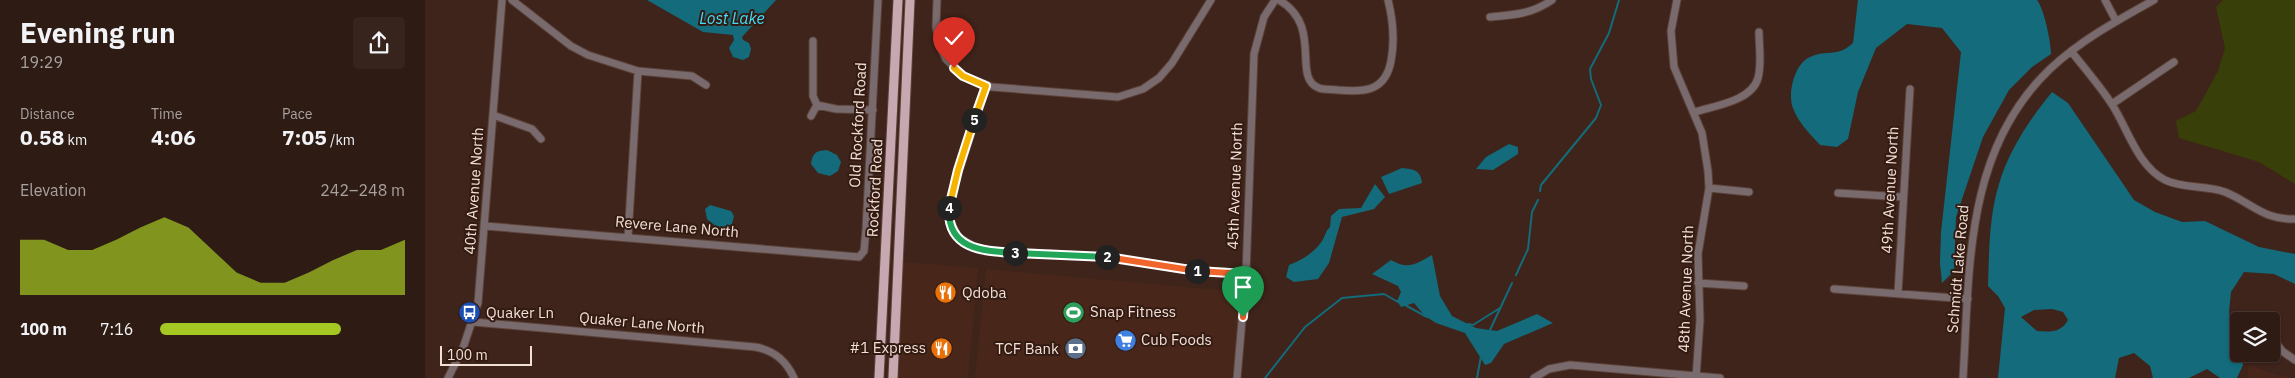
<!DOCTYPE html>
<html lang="en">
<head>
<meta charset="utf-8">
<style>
	body { margin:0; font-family:"IBM Plex Sans",sans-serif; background:#36241d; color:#f1f3f6; height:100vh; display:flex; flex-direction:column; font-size:19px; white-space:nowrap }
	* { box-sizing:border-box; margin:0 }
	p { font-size:16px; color:#a7a1a0 }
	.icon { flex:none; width:28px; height:28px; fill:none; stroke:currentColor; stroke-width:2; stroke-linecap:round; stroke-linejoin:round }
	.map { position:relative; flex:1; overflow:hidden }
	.sheet { display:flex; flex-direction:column; background:#2e1b14; width:425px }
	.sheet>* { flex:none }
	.fabs { position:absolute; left:1805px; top:312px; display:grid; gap:10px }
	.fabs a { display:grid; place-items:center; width:50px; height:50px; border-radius:5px; background:#2e1b14; box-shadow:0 1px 4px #0004,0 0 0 1px #493934; font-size:25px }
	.scale { position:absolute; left:15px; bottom:12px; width:92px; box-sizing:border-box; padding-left:5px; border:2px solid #f1dfd8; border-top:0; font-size:14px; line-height:18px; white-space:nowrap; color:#f1dfd8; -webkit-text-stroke:4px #341b11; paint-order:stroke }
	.pin { position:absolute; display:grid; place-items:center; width:42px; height:42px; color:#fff; margin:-51px -21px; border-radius:50% 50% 50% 0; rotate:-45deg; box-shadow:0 0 5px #0007 }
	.pin .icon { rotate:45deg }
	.km { position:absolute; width:25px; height:25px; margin:-12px; border-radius:50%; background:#222; color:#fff; font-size:14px; line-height:25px; text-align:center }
	.round { display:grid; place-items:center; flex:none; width:52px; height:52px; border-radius:5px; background:#36241d }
	.head { display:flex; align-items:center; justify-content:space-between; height:85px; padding:0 20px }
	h1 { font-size:28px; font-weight:800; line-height:38px }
	.figures { display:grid; grid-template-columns:repeat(3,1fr); gap:8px; height:85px; padding:5px 20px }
	.figures div { display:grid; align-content:center }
	.figures b { font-size:21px; font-weight:800 }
	.figures small { font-size:14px; font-weight:400 }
	.figures p { font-size:14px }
	.chart { height:140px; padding:10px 20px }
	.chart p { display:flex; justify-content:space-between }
	.chart svg { width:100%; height:90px; margin-top:5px; fill:#a5c822; opacity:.7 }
	ul { padding:0 20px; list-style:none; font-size:16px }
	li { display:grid; grid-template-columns:80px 60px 1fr; align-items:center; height:38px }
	li i { height:12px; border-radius:6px; background:#a5c822 }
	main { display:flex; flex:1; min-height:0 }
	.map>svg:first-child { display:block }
</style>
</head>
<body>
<main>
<section class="sheet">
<div class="head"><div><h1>Evening run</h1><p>19:29</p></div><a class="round"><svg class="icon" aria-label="share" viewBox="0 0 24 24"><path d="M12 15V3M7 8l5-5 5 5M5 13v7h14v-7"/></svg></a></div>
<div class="figures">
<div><p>Distance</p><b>0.58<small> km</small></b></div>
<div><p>Time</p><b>4:06</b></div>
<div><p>Pace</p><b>7:05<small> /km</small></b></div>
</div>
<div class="chart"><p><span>Elevation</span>242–248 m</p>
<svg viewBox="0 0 160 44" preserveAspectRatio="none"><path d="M0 44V17L10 17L20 22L30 22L40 17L50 11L60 6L70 11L80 22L90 33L100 38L110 38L120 33L130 27L140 22L150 22L160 17V44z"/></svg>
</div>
<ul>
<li><b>100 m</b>7:16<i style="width:74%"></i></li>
</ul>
</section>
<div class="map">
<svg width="1870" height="378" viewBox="0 0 1870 378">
	<rect width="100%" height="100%" fill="#3e241a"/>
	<path fill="#48271a" d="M478 262 553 268 543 378H474Z
		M561 269 816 292 807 378H550Z
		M1824 365 1853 375 1868 378H1822Z"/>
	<path fill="#393f09" d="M1798 0H1870V184L1834 162 1754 138 1751 121 1771 111 1793 71 1800 48 1791 7Z"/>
	<path fill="#136b7b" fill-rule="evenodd" d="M222 0H351L317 37 318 40 324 43 326 49 324 57 318 60 308 57 304 48 309 40 308 35 278 32Z
		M1433 0H1612C1619 8 1626 42 1626 54L1607 67 1584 90 1558 137 1531 217 1529 271 1517 283 1515 263 1516 232 1536 52 1517 28 1482 24 1451 48 1433 92 1423 139 1412 147 1395 145C1385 134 1373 122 1368 108 1362 93 1370 63 1385 57 1402 49 1412 58 1428 43Z
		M1627 92 1643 103 1709 200 1730 212 1757 222 1780 221 1834 247 1870 254V284L1849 274 1819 272 1806 292 1804 312 1807 336 1814 348 1818 365 1812 378H1795L1782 369 1764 378H1728L1725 366 1709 353 1694 358 1690 378H1573L1580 308 1573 296 1563 286C1564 253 1564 216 1574 184 1584 150 1605 119 1627 92ZM1627 309 1638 312 1643 320C1636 333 1625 332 1612 331L1596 317 1609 310Z
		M1084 144 1093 147V154L1068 170 1051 169 1061 157Z
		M402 150 412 155 416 162 413 171 405 176 393 173 386 164C388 152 391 151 402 150Z
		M977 168C988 169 996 170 997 183L964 194 956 177Z
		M950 184 960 197 949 209 917 217 904 263 893 279 869 282 861 277 864 265C877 260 889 253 897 241 900 236 900 232 905 227L906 216 914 209 936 208Z
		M285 205 306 211 309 216 307 224C297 231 290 226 282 219L280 209Z
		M1007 255 1015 296 1027 316 1051 328 1072 331 1112 314 1128 323 1079 344 1066 363 1060 365 1040 333 1011 323 1000 316 989 303 976 307 972 301 976 292 973 286 947 274 966 260C983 270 991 264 1007 255Z"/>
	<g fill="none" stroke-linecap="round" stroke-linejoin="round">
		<path stroke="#136b7b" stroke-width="2" d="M1115 191 1116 185 1171 118 1176 105 1166 79 1165 69 1184 33 1194 0
			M1091 275 1103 249 1107 212 1113 200
			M980 305 1002 317
			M1043 324 1048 325 1075 308
			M1065 330 1087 283
			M840 378 880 327 917 298 959 294 973 302
			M1052 378 1056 356"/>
		<defs>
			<path id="minor" d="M87 0 146 46 163 55 213 71 267 76 281 85
				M512 0 511 27 515 46 521 59 538 76 567 87 693 97 718 89 734 78 747 63 786 0
				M854 0C899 26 866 78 894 88 899 90 907 89 913 90 924 91 937 92 947 88 959 83 964 72 966 61 970 40 968 20 963 0
				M1252 0 1246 31 1249 67 1277 133 1283 171 1284 188 1273 254 1275 320 1271 378
				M1680 0 1691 21
				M1065 17C1089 15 1107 14 1127 0
				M388 41V96L392 105 411 109 448 110
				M1646 51C1660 69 1676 87 1688 106 1703 130 1713 166 1740 180 1759 189 1781 185 1800 192 1827 203 1838 220 1870 219
				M561 86 524 202 525 221 533 237 555 250 696 258 756 269 821 274
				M1687 104 1749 62
				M1270 112C1289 106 1327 101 1333 78 1337 64 1334 46 1334 32
				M68 115 107 129 116 139
				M386 116 392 105
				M1284 188 1324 192
				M1413 193 1478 197
				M60 226 434 257 439 251 441 229 453 0
				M203 237 213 71
				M1273 283 1319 286
				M1409 289 1543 299
				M1473 293 1485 89
				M1843 320V321
				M48 322 330 347C349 350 361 360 369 378
				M1846 335 1857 351 1870 360
				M23 378 38 348 53 303 77 0
				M812 378 821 274 829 54 839 17 850 0
				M1109 378 1124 369 1145 365 1295 378
				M1538 378C1545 269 1539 151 1625 69 1656 40 1693 20 1729 0"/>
			<path id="major" d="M454 378 473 0
				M468 378 485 0"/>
		</defs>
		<use href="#minor" stroke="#5b4238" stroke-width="9"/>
		<use href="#major" stroke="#5b4238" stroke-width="11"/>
		<use href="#minor" stroke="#796a6e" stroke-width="7"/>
		<use href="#major" stroke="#c7a8b0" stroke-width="9"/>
	</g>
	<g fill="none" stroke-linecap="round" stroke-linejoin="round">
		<defs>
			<path id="split-1" d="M772 271 821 274 818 317"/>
			<path id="split-2" d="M682 257 772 271"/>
			<path id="split-3" d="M590 253 682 257"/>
			<path id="split-4" d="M524 208C522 250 559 251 590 253"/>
			<path id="split-5" d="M524 208 533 170 549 120"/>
			<path id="split-6" d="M529 68 538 76 561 86 549 120"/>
		</defs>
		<use href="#split-1" stroke="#fff" stroke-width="10"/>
		<use href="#split-2" stroke="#fff" stroke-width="10"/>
		<use href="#split-3" stroke="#fff" stroke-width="10"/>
		<use href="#split-4" stroke="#fff" stroke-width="10"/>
		<use href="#split-5" stroke="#fff" stroke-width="10"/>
		<use href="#split-6" stroke="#fff" stroke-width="10"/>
		<use href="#split-1" stroke="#f0652b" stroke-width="6"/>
		<use href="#split-2" stroke="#f0652b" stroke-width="6"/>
		<use href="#split-3" stroke="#22a559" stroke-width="6"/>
		<use href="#split-4" stroke="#22a559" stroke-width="6"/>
		<use href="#split-5" stroke="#f5b400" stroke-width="6"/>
		<use href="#split-6" stroke="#f5b400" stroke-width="6"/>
	</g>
	<defs>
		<symbol id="restaurant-disc" viewBox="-11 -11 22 22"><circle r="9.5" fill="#e8710a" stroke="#341b11"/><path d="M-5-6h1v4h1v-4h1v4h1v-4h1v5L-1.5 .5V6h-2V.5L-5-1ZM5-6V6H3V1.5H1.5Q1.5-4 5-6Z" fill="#fff"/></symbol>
		<symbol id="stadium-disc" viewBox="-11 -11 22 22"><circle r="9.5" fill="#2e9e5b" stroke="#341b11"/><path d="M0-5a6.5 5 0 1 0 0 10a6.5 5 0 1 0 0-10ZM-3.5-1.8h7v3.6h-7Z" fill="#fff"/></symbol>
		<symbol id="bus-disc" viewBox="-11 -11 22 22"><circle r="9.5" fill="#1a4fb4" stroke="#341b11"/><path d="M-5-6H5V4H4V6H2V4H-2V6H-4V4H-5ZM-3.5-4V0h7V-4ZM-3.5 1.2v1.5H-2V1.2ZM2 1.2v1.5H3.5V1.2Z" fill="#fff"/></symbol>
		<symbol id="supermarket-disc" viewBox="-11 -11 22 22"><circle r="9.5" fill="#3f7fe0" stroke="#341b11"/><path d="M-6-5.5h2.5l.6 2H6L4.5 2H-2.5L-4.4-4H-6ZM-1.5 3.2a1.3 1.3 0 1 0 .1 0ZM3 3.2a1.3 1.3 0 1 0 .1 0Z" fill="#fff"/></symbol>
		<symbol id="bank-disc" viewBox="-11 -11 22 22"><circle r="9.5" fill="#5c6f8a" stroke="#341b11"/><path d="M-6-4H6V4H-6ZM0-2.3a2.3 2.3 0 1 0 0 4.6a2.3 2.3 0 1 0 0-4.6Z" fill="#fff"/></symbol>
	</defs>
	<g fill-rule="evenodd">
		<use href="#restaurant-disc" x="508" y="280" width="25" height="25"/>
		<use href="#stadium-disc" x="636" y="300" width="25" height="25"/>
		<use href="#bus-disc" x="32" y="300" width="25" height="25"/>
		<use href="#supermarket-disc" x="688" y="328" width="25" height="25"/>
		<use href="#restaurant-disc" x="504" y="336" width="25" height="25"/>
		<use href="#bank-disc" x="638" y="336" width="25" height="25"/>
	</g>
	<g text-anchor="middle" stroke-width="4" stroke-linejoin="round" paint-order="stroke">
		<g font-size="15" fill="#f1dfd8" stroke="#341b11">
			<text transform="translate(433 125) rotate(-87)" y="5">Old Rockford Road</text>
			<text transform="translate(810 186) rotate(-88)" y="5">45th Avenue North</text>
			<text transform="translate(450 188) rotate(-87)" y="5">Rockford Road</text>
			<text transform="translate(1465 190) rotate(-87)" y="5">49th Avenue North</text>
			<text transform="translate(49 191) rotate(-86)" y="5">40th Avenue North</text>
			<text transform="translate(252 227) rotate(5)" y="5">Revere Lane North</text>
			<text transform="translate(1533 269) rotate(-85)" y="5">Schmidt Lake Road</text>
			<text transform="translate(1261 289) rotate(-88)" y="5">48th Avenue North</text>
			<text transform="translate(217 323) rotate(5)" y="5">Quaker Lane North</text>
		</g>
		<g font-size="15" fill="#f1dfd8" stroke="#341b11" text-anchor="start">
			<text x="537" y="298">Qdoba</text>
			<text x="665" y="317">Snap Fitness</text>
			<text x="61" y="318">Quaker Ln</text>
			<text x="716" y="345">Cub Foods</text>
			<text x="501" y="353" text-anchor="end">#1 Express</text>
			<text x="634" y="354" text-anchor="end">TCF Bank</text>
		</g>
		<g font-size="16" font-style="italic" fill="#44ddfb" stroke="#341b11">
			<text x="307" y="24">Lost Lake</text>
		</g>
	</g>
</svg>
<div class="fabs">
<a><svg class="icon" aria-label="layers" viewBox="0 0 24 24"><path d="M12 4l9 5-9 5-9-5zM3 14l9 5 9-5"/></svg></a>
</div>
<div class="scale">100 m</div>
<div class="pin" style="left:818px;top:317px;background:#1e9e55"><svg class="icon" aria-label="arrive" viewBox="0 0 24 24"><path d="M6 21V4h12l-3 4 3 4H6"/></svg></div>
<div class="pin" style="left:529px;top:68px;background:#d93025"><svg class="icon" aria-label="check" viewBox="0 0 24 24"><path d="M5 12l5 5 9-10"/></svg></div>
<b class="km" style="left:772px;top:271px">1</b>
<b class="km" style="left:682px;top:257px">2</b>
<b class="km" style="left:590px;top:253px">3</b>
<b class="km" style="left:524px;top:208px">4</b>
<b class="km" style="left:549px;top:120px">5</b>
</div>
</main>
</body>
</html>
